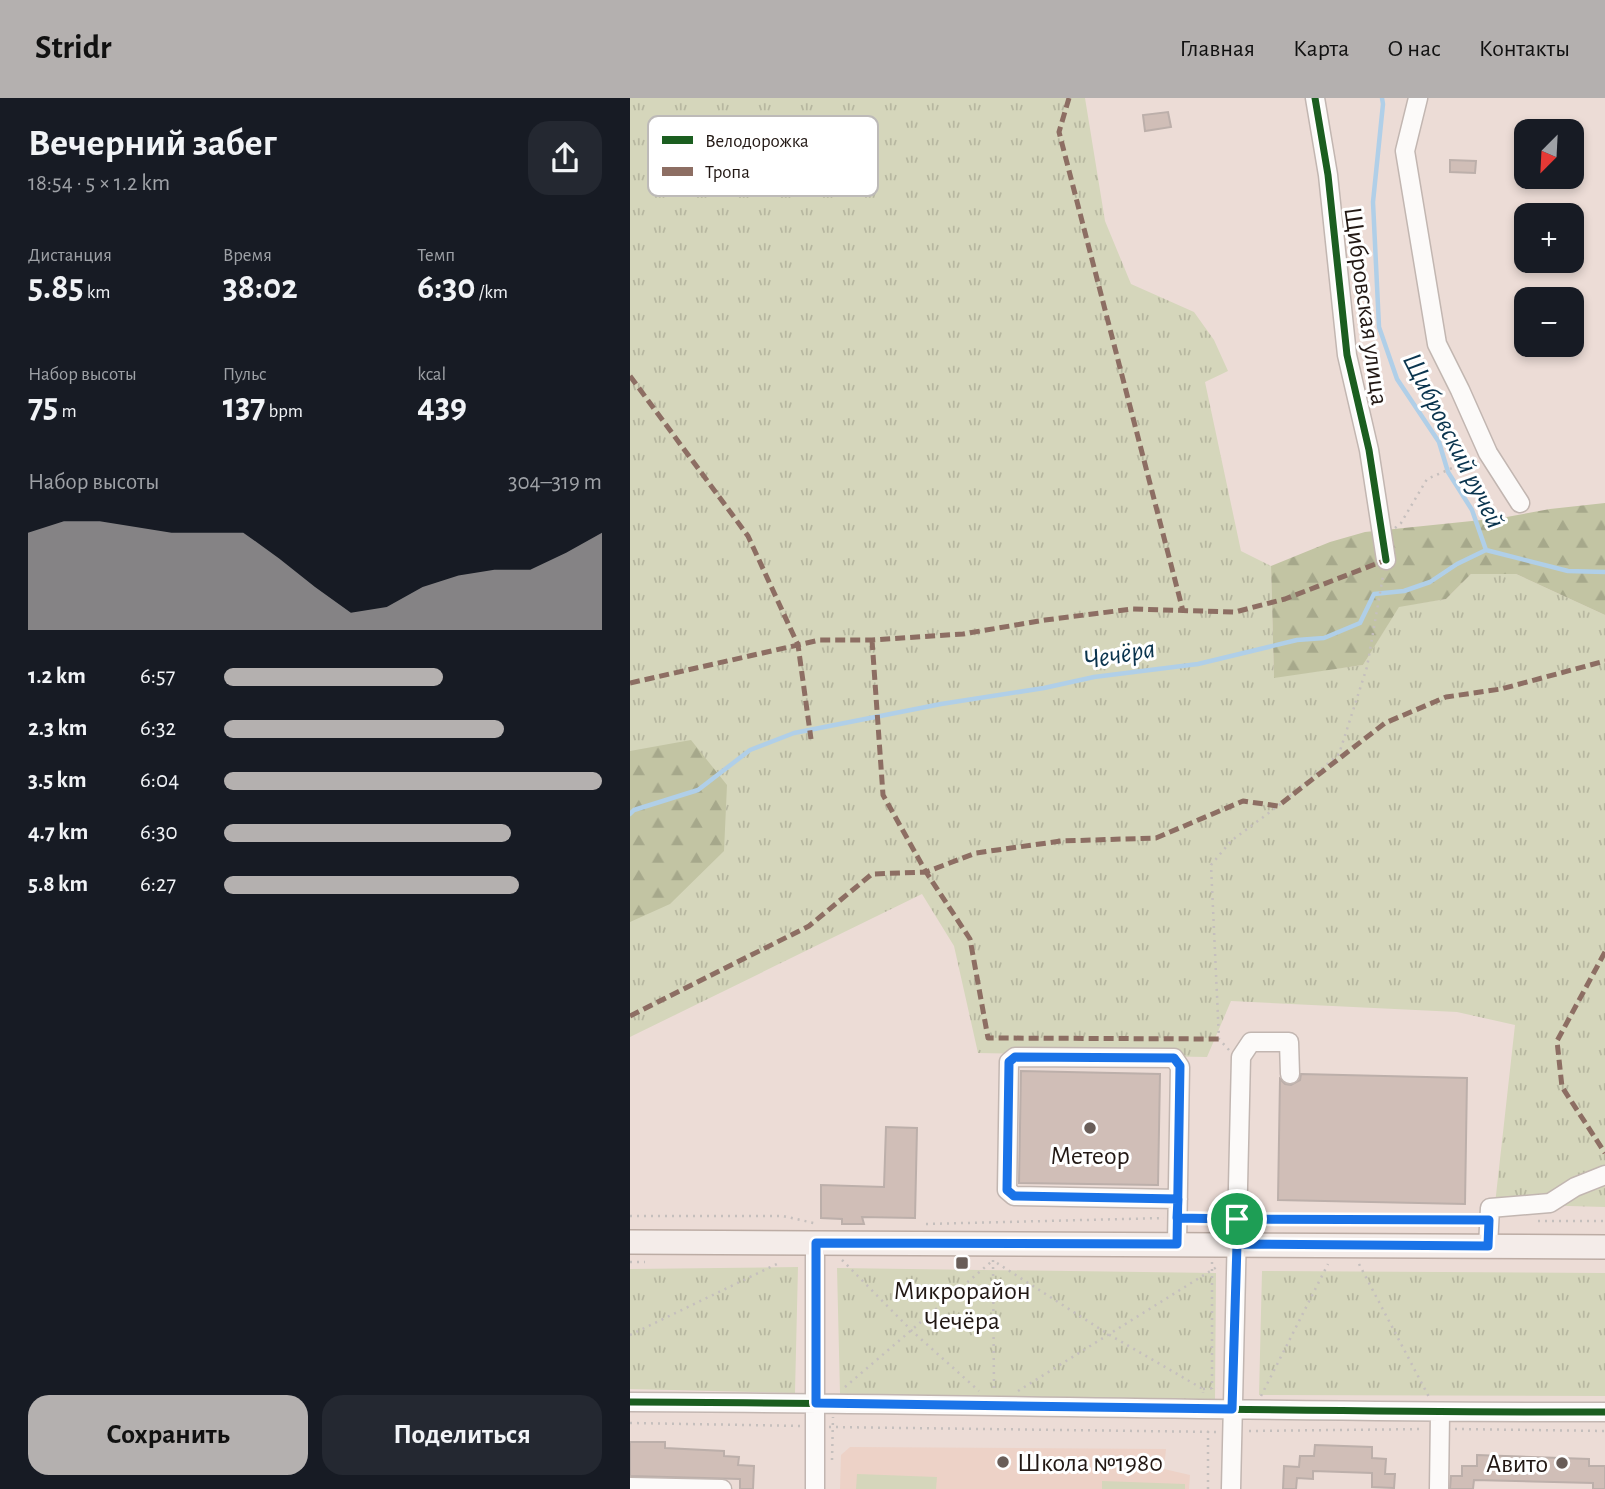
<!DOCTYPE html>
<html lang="ru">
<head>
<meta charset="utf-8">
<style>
	body { margin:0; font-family:"Alegreya Sans",sans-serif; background:#242831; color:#f1f3f6; height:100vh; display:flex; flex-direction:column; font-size:26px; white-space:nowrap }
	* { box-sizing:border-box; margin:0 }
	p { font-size:23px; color:#9ea1a6 }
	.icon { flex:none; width:38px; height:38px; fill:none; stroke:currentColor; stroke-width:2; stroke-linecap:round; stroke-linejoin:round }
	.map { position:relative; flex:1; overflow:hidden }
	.panel { display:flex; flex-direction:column; background:#171b24; width:630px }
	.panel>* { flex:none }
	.needle { width:46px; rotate:204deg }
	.tools { position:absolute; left:884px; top:21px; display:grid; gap:14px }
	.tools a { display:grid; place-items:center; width:70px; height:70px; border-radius:14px; background:#171b24; box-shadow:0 4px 10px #0003; font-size:35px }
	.pin { position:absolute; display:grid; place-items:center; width:60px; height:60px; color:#fff; margin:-30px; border:4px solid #fff; border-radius:50%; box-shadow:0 2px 7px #0007 }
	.round { display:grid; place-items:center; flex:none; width:74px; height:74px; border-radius:21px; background:#242831 }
	.summary { display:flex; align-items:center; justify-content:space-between; height:119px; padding:0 28px }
	h1 { font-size:38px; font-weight:700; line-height:52px }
	.metrics { display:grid; grid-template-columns:repeat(3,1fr); gap:10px; height:119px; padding:7px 28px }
	.metrics div { display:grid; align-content:center }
	.metrics b { font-size:35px; font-weight:700 }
	.metrics small { font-size:19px; font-weight:400 }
	.metrics p { font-size:19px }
	.chart { height:196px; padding:14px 28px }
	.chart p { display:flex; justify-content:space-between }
	.chart svg { width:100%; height:126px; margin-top:7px; fill:#b4b0af; opacity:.7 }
	.primary-button { display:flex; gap:14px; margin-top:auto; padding:14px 28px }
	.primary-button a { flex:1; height:80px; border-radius:21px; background:#b4b0af; color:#111; font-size:28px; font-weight:700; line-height:80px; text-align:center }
	.primary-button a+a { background:#242831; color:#f1f3f6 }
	ul { padding:0 28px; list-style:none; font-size:23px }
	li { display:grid; grid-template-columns:112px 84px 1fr; align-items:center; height:52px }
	li i { height:18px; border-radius:9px; background:#b4b0af }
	header { display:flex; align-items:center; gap:42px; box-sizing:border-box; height:98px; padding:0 35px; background:#b4b0af; color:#111 }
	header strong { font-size:33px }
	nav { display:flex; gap:38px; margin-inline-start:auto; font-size:24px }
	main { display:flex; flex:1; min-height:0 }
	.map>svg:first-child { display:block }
</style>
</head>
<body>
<header>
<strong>Stridr</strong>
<nav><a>Главная</a><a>Карта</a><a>О нас</a><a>Контакты</a></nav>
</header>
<main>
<section class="panel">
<div class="summary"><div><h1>Вечерний забег</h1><p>18:54 · 5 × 1.2 km</p></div><a class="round"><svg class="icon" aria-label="share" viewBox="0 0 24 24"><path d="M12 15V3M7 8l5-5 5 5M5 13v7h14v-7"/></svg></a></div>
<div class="metrics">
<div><p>Дистанция</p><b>5.85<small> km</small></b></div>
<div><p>Время</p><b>38:02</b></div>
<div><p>Темп</p><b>6:30<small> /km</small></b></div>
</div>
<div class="metrics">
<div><p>Набор высоты</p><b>75<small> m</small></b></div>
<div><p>Пульс</p><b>137<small> bpm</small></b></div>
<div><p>kcal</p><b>439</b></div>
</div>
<div class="chart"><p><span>Набор высоты</span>304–319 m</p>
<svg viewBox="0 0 160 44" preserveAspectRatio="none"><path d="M0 44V10L10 6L20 6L30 8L40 10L50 10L60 10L70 19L80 29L90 38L100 36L110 29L120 25L130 23L140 23L150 17L160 10V44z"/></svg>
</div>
<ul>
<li><b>1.2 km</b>6:57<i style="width:58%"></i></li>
<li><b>2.3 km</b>6:32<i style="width:74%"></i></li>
<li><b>3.5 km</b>6:04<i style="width:100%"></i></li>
<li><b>4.7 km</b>6:30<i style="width:76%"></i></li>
<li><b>5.8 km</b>6:27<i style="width:78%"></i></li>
</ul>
<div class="primary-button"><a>Сохранить</a><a>Поделиться</a></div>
</section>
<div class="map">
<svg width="975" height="1391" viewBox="0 0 975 1391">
	<defs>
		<pattern id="grass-tufts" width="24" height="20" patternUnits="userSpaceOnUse" patternTransform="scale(1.75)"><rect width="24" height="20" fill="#d5d6bb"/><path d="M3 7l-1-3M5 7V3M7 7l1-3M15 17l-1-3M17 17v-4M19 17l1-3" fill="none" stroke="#b7b7a0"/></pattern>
		<pattern id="forest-firs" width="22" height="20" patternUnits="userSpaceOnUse" patternTransform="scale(1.75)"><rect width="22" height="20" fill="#c2c4a3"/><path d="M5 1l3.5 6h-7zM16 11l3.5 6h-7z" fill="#a6a88b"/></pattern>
	</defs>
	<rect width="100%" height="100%" fill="#ecdcd6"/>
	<path fill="#edd2c7" d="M220 1349 536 1351 534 1371 560 1377 559 1391H210L211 1357Z"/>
	<path fill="url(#grass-tufts)" d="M0 0H455L475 123 501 186 564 214 584 242 598 273 575 284 611 453 641 468 644 579 733 567 769 508 816 501 841 476H886L975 517V1109L865 1106 885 927 827 914 601 903 577 959 348 955 324 848 292 796 0 939Z
		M168 1169 165 1295 0 1291V1171Z
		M207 1170 586 1175 585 1303 210 1296Z
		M632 1173 975 1175V1298L629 1297Z"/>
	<path fill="url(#forest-firs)" d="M975 405V517L886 476H841L816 501 769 509 733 567 644 580 641 468 700 444 735 434 871 420 920 411Z
		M61 642 97 687 94 753 40 806 0 824V653Z"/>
	<path fill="#d5d6bb" d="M227 1376 307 1379 306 1391H226Z
		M472 1383 555 1386V1391H472Z"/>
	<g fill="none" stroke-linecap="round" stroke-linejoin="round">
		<path stroke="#b0cfe8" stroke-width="4.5" d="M752 0 753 6 743 104 749 229 767 281 809 344 818 374 842 412 856 452
			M0 716 4 712 68 692 120 652 164 635 311 606 414 590 464 579 568 566 667 542 694 540 730 525 744 496 774 493 800 484 827 466 856 452 938 473 975 474"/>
	</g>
	<path fill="#d0beb7" stroke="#bcafaa" stroke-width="2" d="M538 14 541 29 515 33 513 17Z
		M820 62 846 63 845 75 820 74Z
		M391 973 530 976 528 1087 389 1085Z
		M671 976 837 980 835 1106 648 1102 650 981 655 986 661 987 670 982Z
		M256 1029 287 1030 285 1120 232 1119 234 1126H212V1121L191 1120V1087L254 1089Z
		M0 1344H35V1350L94 1353V1358L109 1359 108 1367 124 1368 123 1391H110V1381L0 1378Z
		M685 1347 742 1349V1360L756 1361 755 1376H765L764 1390 742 1389V1375L683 1373V1381L667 1380 666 1391H653L654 1368 669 1369 670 1358H684Z
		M847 1357 959 1361V1368H975V1391H963V1385L844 1382 843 1391H820L821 1378H832V1368H847Z"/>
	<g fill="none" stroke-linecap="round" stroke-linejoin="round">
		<defs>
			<path id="minor" d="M685 0 698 77 717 257 739 352 756 462
				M788 0 775 53 807 246 830 292 858 355 890 405
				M547 1146 550 969 544 960 385 959 379 964 377 1092 384 1098 548 1101
				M858 1148 860 1110 920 1105 945 1089 975 1077
				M0 1304C325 1305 650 1315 975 1314
				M0 1389 92 1391
				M185 1391V1145
				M601 1391 611 959 621 944H659L660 976
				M809 1391 810 1315"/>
			<path id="major" d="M0 1144 975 1149"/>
		</defs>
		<use href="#minor" stroke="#c2b6b1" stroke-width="21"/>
		<use href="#major" stroke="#bcaca4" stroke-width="26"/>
		<path stroke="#c5bfbd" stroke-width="2.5" stroke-dasharray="2 5" stroke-linecap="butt" d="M765 430 771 425 797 381 843 361
			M599 952 589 941 581 767 601 743 648 708 709 656 737 569 753 478
			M0 1118H153L188 1126
			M562 1120H593
			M621 1121 845 1122
			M908 1123H975
			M296 1126 534 1120
			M212 1162 282 1233 349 1293
			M363 1162 364 1292
			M0 1164H15
			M582 1164V1291
			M367 1165 478 1236 573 1291V1295
			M729 1166 799 1299
			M0 1237 151 1164
			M215 1289 361 1164
			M573 1291 587 1290
			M388 1293 590 1167
			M631 1298 698 1166
			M0 1325 172 1328
			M199 1329 588 1334
			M825 1331 975 1333
			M619 1333 794 1331
			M202 1362 203 1319
			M578 1391V1333"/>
		<use href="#minor" stroke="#fcfaf9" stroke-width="18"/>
		<use href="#major" stroke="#f4ece9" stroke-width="23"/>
		<path stroke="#8d6e63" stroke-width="5" stroke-dasharray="10 5" stroke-linecap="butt" d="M439 0 429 34 553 513
			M0 278 118 438 168 547 181 641
			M242 542 253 697 296 774 340 841 358 940 589 941
			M0 585 190 542H242L333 536 415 522 502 511 605 514 655 501 756 462
			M975 854 927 943 932 989 975 1055
			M0 918 179 828 242 776 296 774 346 755 431 743 526 740 613 703 648 708 755 625 816 599 871 591 975 563"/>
		<defs>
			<path id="cycleway" d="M685 0 698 77 717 257 739 352 756 462
				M0 1304C325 1305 650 1315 975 1314"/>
		</defs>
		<use href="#cycleway" stroke="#fff" stroke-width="11"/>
		<use href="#cycleway" stroke="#1b5e20" stroke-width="7"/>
	</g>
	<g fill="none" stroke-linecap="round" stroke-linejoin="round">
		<defs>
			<path id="route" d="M607 1121 547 1120 548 1101 384 1098 377 1092 379 964 385 959 544 960 550 968 547 1146 186 1145V1305L602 1311 607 1146 858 1148 859 1122 607 1121"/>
		</defs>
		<use href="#route" stroke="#fff" stroke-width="14"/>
		<use href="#route" stroke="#1a73e8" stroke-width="9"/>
	</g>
	<g fill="#695d58" stroke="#fff" stroke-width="2.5">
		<circle cx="460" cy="1030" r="7"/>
		<rect x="325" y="1158" width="14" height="14" rx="3.5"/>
		<circle cx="373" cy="1364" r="7"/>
		<circle cx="932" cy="1365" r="7"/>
	</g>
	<g text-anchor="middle" stroke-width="6" stroke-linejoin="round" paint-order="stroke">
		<g font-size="26" fill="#221814" stroke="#fff">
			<text transform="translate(737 208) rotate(82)" y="9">Щибровская улица</text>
		</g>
		<g font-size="26" fill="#221814" stroke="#fff">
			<text x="460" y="1066">Метеор</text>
			<text x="332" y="1201">Микрорайон<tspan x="332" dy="30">Чечёра</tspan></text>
			<text x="387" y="1373" text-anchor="start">Школа №1980</text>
			<text x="918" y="1374" text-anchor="end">Авито</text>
		</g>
		<g font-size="28" font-style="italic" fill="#0a344e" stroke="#fff">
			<text transform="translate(825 342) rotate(63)" y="10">Щибровский ручей</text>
			<text transform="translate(489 555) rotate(-10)" y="10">Чечёра</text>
		</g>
	</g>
	<rect x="18" y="18" width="230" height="80" rx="10" fill="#fff" stroke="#bdbab8" stroke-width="2"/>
	<rect x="32" y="38" width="31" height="8" fill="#1b5e20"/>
	<rect x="32" y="69" width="31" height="9" fill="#8d6e63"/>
	<g font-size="19" fill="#221814">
		<text x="75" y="49">Велодорожка</text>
		<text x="75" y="80">Тропа</text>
	</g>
</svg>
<div class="tools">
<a><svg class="needle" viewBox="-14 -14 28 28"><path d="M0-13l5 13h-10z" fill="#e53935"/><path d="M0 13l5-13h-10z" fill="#9ea1a6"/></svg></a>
<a>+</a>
<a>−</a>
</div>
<div class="pin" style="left:607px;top:1121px;background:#1e9e55"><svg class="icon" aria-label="arrive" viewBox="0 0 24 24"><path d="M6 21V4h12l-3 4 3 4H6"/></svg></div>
</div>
</main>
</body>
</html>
